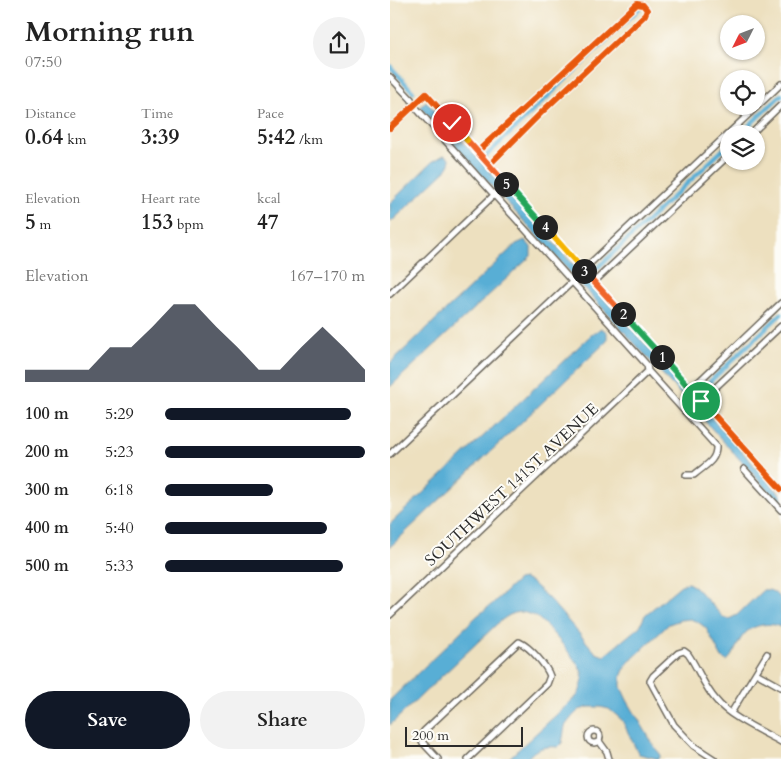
<!DOCTYPE html>
<html lang="en">
<head>
<meta charset="utf-8">
<style>
	body { margin:0; font-family:Cardo,serif; background:#f2f2f2; color:#222; height:100vh; display:flex; flex-direction:column; font-size:19px; white-space:nowrap }
	* { box-sizing:border-box; margin:0 }
	p { font-size:16px; color:#767676 }
	.icon { flex:none; width:28px; height:28px; fill:none; stroke:currentColor; stroke-width:2; stroke-linecap:round; stroke-linejoin:round }
	.map { position:relative; flex:1; overflow:hidden }
	.sheet { display:flex; flex-direction:column; background:#fff; width:390px }
	.sheet>* { flex:none }
	.needle { width:32px; rotate:228deg }
	.tools { position:absolute; left:330px; top:15px; display:grid; gap:10px }
	.tools a { display:grid; place-items:center; width:45px; height:45px; border-radius:50%; background:#fff; box-shadow:0 1px 4px #0004; font-size:25px }
	.scale { position:absolute; left:15px; bottom:12px; width:118px; box-sizing:border-box; padding-left:5px; border:2px solid #2b2b2b; border-top:0; font-size:14px; line-height:18px; white-space:nowrap; color:#2b2b2b; -webkit-text-stroke:4px #fdfcf7; paint-order:stroke }
	.pin { position:absolute; display:grid; place-items:center; width:42px; height:42px; color:#fff; margin:-21px; border:2px solid #fff; border-radius:50%; box-shadow:0 1px 5px #0007 }
	.km { position:absolute; width:25px; height:25px; margin:-12px; border-radius:50%; background:#222; color:#fff; font-size:14px; line-height:25px; text-align:center }
	.round { display:grid; place-items:center; flex:none; width:52px; height:52px; border-radius:26px; background:#f2f2f2 }
	.summary { display:flex; align-items:center; justify-content:space-between; height:85px; padding:0 25px }
	h1 { font-size:28px; font-weight:600; line-height:38px }
	.stats { display:grid; grid-template-columns:repeat(3,1fr); gap:8px; height:85px; padding:5px 25px }
	.stats div { display:grid; align-content:center }
	.stats b { font-size:21px; font-weight:600 }
	.stats small { font-size:14px; font-weight:400 }
	.stats p { font-size:14px }
	.chart { height:140px; padding:10px 25px }
	.chart p { display:flex; justify-content:space-between }
	.chart svg { width:100%; height:90px; margin-top:5px; fill:#111827; opacity:.7 }
	.primary-button { display:flex; gap:10px; margin-top:auto; padding:10px 25px }
	.primary-button a { flex:1; height:58px; border-radius:30px; background:#111827; color:#fff; font-size:20px; font-weight:600; line-height:58px; text-align:center }
	.primary-button a+a { background:#f2f2f2; color:#222 }
	ul { padding:0 25px; list-style:none; font-size:16px }
	li { display:grid; grid-template-columns:80px 60px 1fr; align-items:center; height:38px }
	li i { height:12px; border-radius:6px; background:#111827 }
	main { display:flex; flex:1; min-height:0 }
	.map>svg:first-child { display:block }
</style>
</head>
<body>
<main>
<section class="sheet">
<div class="summary"><div><h1>Morning run</h1><p>07:50</p></div><a class="round"><svg class="icon" aria-label="share" viewBox="0 0 24 24"><path d="M12 15V3M7 8l5-5 5 5M5 13v7h14v-7"/></svg></a></div>
<div class="stats">
<div><p>Distance</p><b>0.64<small> km</small></b></div>
<div><p>Time</p><b>3:39</b></div>
<div><p>Pace</p><b>5:42<small> /km</small></b></div>
</div>
<div class="stats">
<div><p>Elevation</p><b>5<small> m</small></b></div>
<div><p>Heart rate</p><b>153<small> bpm</small></b></div>
<div><p>kcal</p><b>47</b></div>
</div>
<div class="chart"><p><span>Elevation</span>167–170 m</p>
<svg viewBox="0 0 160 44" preserveAspectRatio="none"><path d="M0 44V38L10 38L20 38L30 38L40 27L50 27L60 17L70 6L80 6L90 17L100 27L110 38L120 38L130 27L140 17L150 27L160 38V44z"/></svg>
</div>
<ul>
<li><b>100 m</b>5:29<i style="width:93%"></i></li>
<li><b>200 m</b>5:23<i style="width:100%"></i></li>
<li><b>300 m</b>6:18<i style="width:54%"></i></li>
<li><b>400 m</b>5:40<i style="width:81%"></i></li>
<li><b>500 m</b>5:33<i style="width:89%"></i></li>
</ul>
<div class="primary-button"><a>Save</a><a>Share</a></div>
</section>
<div class="map">
<svg width="391" height="759" viewBox="0 0 391 759">
	<rect width="100%" height="100%" fill="#fdfcf7"/>
	<filter id="ink" filterUnits="userSpaceOnUse"><feTurbulence type="fractalNoise" baseFrequency=".02" numOctaves="2"/><feDisplacementMap in="SourceGraphic" scale="10" xChannelSelector="R" yChannelSelector="G"/><feConvolveMatrix kernelMatrix="1 2 1 2 8 2 1 2 1" color-interpolation-filters="sRGB"/></filter>
	<filter id="wash" filterUnits="userSpaceOnUse"><feTurbulence type="fractalNoise" baseFrequency=".0096" numOctaves="4" result="noise"/><feDisplacementMap in="SourceGraphic" scale="20" xChannelSelector="R" yChannelSelector="G"/><feGaussianBlur stdDeviation="1.12" result="paint"/><feColorMatrix in="noise" values="0 0 0 0 0 0 0 0 0 0 0 0 0 0 0 0 0 1.4 0 .05"/><feComposite in="paint" operator="in"/></filter>
	<g filter="url(#wash)">
		<rect width="100%" height="100%" fill="#ede0bf"/>
		<path fill="#59aed5" stroke="#426c80" d="M36 101 391 495V505L30 107Z
			M54 155 60 159 58 168 0 223V203L42 162Z
			M135 240 141 247V256L0 387V363L126 244Z
			M211 328 217 332V341L0 547V524L200 336Z
			M134 579 141 582 160 600 206 653 214 656 250 626 255 615 291 585 298 583 305 587 333 617 339 619 347 615 373 590C382 589 386 593 391 600V628C386 624 378 624 372 625 347 630 351 647 337 661L332 658 316 628 308 622 300 619 290 620 279 624 236 665 231 677V687L237 700 266 749 271 755 269 759 249 754 246 749 232 720 219 709 210 707H199L189 710 182 717 175 726 172 743 168 747C154 746 145 748 137 759H118L188 695C191 688 194 681 192 673 191 665 157 625 149 619 145 615 137 613 131 612 122 612 114 618 107 624L0 725V700L87 616 101 605 128 580Z"/>
		<g fill="none" stroke-linecap="round" stroke-linejoin="round">
			<path stroke="#59aed5" stroke-width="4.5" d="M0 66 23 92
				M350 134 391 95
				M96 156 251 7
				M202 273 339 144
				M309 392 391 314"/>
		</g>
	</g>
	<g filter="url(#ink)">
		<g fill="none" stroke-linecap="round" stroke-linejoin="round">
			<defs>
				<path id="minor" d="M0 77 21 99 27 109 257 365 258 371 326 446C327 461 314 466 304 475H296
					M0 128 36 94 193 270 391 489
					M361 134 391 105
					M87 152 247 4 253 5 257 10 255 15 154 110 99 165
					M193 270 391 84
					M204 282 339 155
					M0 294 104 195
					M301 389 391 303
					M311 401 391 326
					M0 454 182 282
					M354 469 391 510
					M0 615 258 371
					M366 673 391 687
					M341 713 377 654
					M198 737a6 6 0 1 1 12 0a6 6 0 1 1-12 0Z
					M209 741 217 752 219 759
					M48 759 33 743 30 737 34 731 129 642C140 647 156 665 160 676L157 684 78 759
					M324 759 304 746 284 725 260 681 263 676 288 653 294 651 298 654C308 668 314 687 326 700 338 716 373 732 391 742"/>
			</defs>
			<use href="#minor" stroke="#6f6a5f" stroke-width="8"/>
			<use href="#minor" stroke="#fff" stroke-width="5"/>
			<defs>
				<path id="cycleway" d="M0 128 36 94 193 270 391 489
					M87 152 247 4 253 5 257 10 255 15 154 110 99 165"/>
			</defs>
			<use href="#cycleway" stroke="#fdfcf7" stroke-width="9"/>
			<use href="#cycleway" stroke="#e8590c" stroke-width="6"/>
		</g>
	</g>
	<g fill="none" stroke-linecap="round" stroke-linejoin="round" filter="url(#ink)">
		<defs>
			<path id="split-1" d="M272 357 311 401"/>
			<path id="split-2" d="M233 314 272 357"/>
			<path id="split-3" d="M194 271 233 314"/>
			<path id="split-4" d="M155 227 194 271"/>
			<path id="split-5" d="M116 184 155 227"/>
			<path id="split-6" d="M77 140 116 184"/>
			<path id="split-7" d="M62 123 77 140"/>
		</defs>
		<use href="#split-1" stroke="#fff" stroke-width="10"/>
		<use href="#split-2" stroke="#fff" stroke-width="10"/>
		<use href="#split-3" stroke="#fff" stroke-width="10"/>
		<use href="#split-4" stroke="#fff" stroke-width="10"/>
		<use href="#split-5" stroke="#fff" stroke-width="10"/>
		<use href="#split-6" stroke="#fff" stroke-width="10"/>
		<use href="#split-7" stroke="#fff" stroke-width="10"/>
		<use href="#split-1" stroke="#22a559" stroke-width="6"/>
		<use href="#split-2" stroke="#22a559" stroke-width="6"/>
		<use href="#split-3" stroke="#f0652b" stroke-width="6"/>
		<use href="#split-4" stroke="#f5b400" stroke-width="6"/>
		<use href="#split-5" stroke="#22a559" stroke-width="6"/>
		<use href="#split-6" stroke="#f0652b" stroke-width="6"/>
		<use href="#split-7" stroke="#f5b400" stroke-width="6"/>
	</g>
	<g text-anchor="middle" stroke-width="4" stroke-linejoin="round" paint-order="stroke">
		<g font-size="16" fill="#2b2b2b" stroke="#fdfcf7">
			<text transform="translate(121 484) rotate(-43)" y="6">SOUTHWEST 141ST AVENUE</text>
		</g>
	</g>
</svg>
<div class="tools">
<a><svg class="needle" viewBox="-14 -14 28 28"><path d="M0-13l5 13h-10z" fill="#e53935"/><path d="M0 13l5-13h-10z" fill="#767676"/></svg></a>
<a><svg class="icon" aria-label="locate" viewBox="0 0 24 24"><circle cx="12" cy="12" r="6"/><path d="M12 2v4M12 18v4M2 12h4M18 12h4"/></svg></a>
<a><svg class="icon" aria-label="layers" viewBox="0 0 24 24"><path d="M12 4l9 5-9 5-9-5zM3 14l9 5 9-5"/></svg></a>
</div>
<div class="scale">200 m</div>
<div class="pin" style="left:311px;top:401px;background:#1e9e55"><svg class="icon" aria-label="arrive" viewBox="0 0 24 24"><path d="M6 21V4h12l-3 4 3 4H6"/></svg></div>
<div class="pin" style="left:62px;top:123px;background:#d93025"><svg class="icon" aria-label="check" viewBox="0 0 24 24"><path d="M5 12l5 5 9-10"/></svg></div>
<b class="km" style="left:272px;top:357px">1</b>
<b class="km" style="left:233px;top:314px">2</b>
<b class="km" style="left:194px;top:271px">3</b>
<b class="km" style="left:155px;top:227px">4</b>
<b class="km" style="left:116px;top:184px">5</b>
</div>
</main>
</body>
</html>
